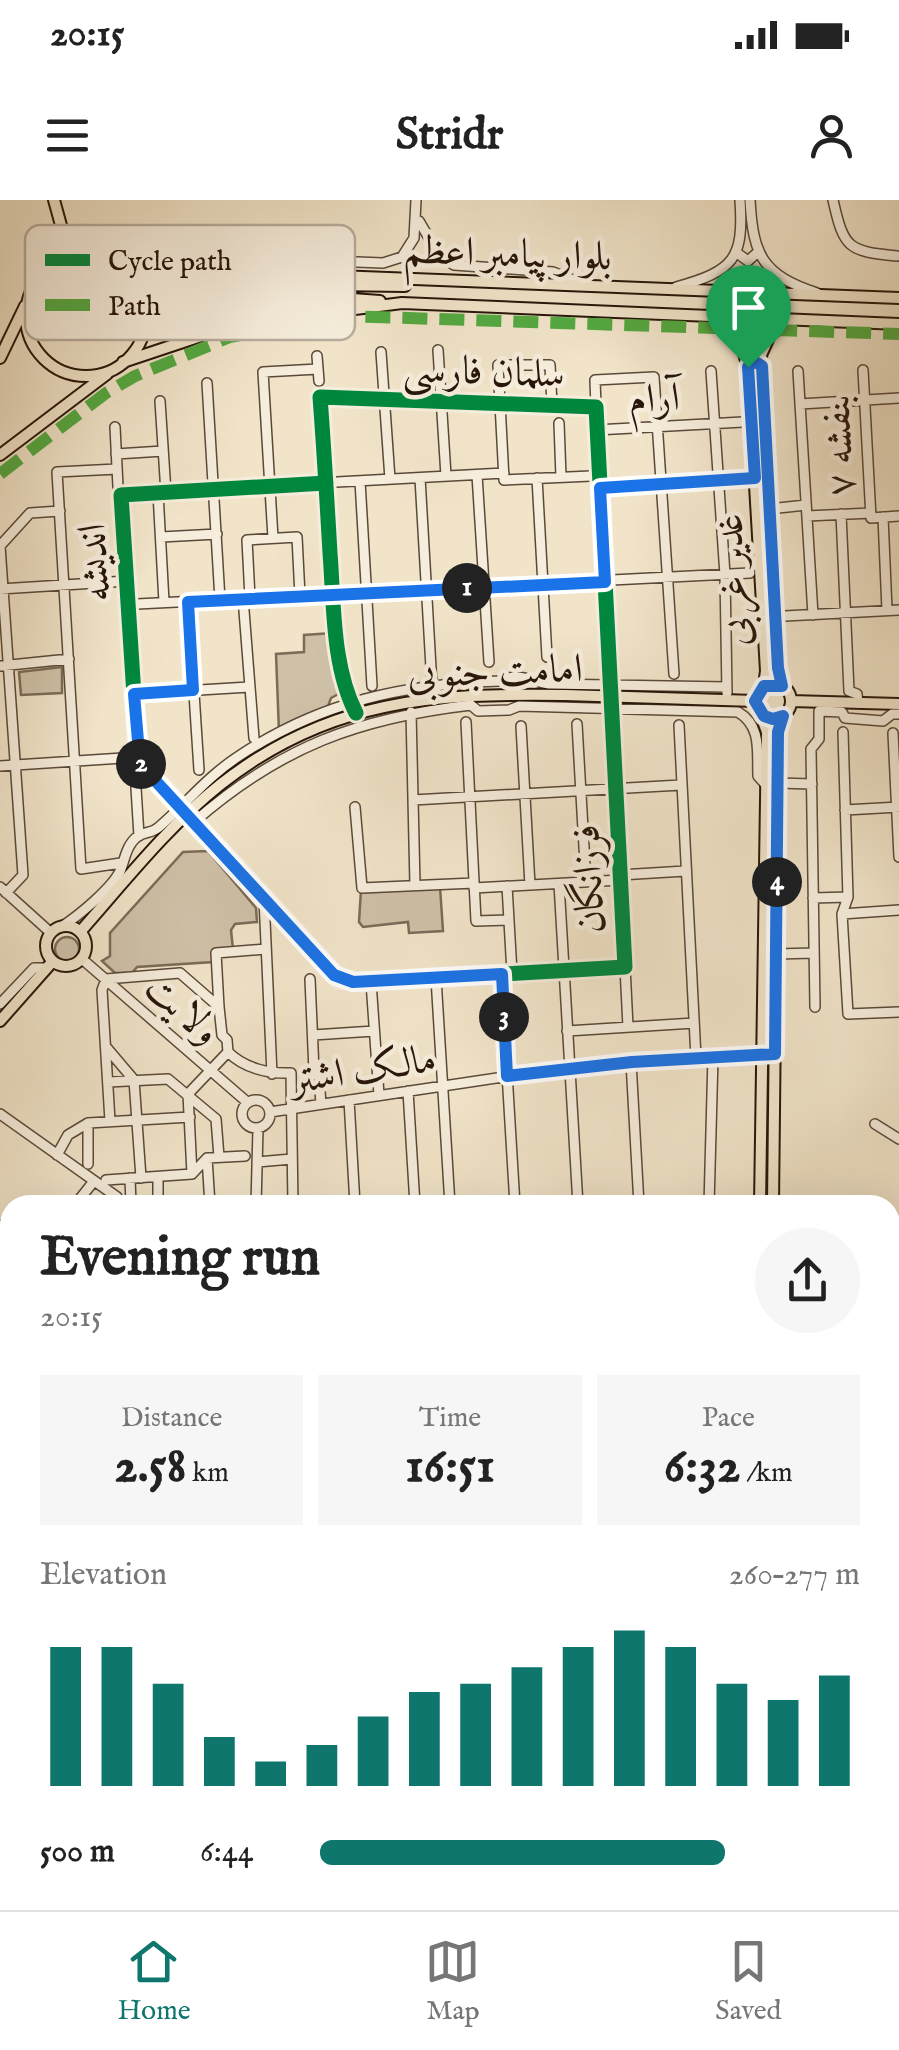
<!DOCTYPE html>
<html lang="en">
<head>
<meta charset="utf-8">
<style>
	body { margin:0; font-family:"IM FELL English",Amiri,serif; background:#f6f6f6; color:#222; height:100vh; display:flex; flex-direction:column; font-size:38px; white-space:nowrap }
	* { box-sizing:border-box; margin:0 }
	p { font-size:32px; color:#767676 }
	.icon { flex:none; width:55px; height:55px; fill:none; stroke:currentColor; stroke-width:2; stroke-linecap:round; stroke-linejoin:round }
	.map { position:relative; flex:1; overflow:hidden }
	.side { position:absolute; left:0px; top:995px; width:900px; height:715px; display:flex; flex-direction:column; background:#fff; border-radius:30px 30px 0 0; box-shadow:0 10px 40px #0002 }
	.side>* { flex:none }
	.pin { position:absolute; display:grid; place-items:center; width:85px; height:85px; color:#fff; margin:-102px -42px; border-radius:50% 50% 50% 0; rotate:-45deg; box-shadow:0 0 10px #0007 }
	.pin .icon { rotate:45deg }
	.km { position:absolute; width:50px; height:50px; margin:-25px; border-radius:50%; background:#222; color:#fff; font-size:28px; line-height:50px; text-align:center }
	.round { display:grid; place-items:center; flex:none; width:105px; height:105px; border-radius:52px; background:#f6f6f6 }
	.headline { display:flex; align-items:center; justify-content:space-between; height:170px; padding:0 40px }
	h1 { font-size:55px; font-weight:700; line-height:75px }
	.stats { display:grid; grid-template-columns:repeat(3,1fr); gap:15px; height:170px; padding:10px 40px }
	.stats div { display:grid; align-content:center; border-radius:0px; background:#f6f6f6; text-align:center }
	.stats b { font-size:50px; font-weight:700 }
	.stats small { font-size:28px; font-weight:400 }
	.stats p { font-size:28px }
	.chart { height:280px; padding:20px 40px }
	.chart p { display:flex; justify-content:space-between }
	.chart svg { width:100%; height:180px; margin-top:10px; stroke:#0f766e; stroke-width:6 }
	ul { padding:0 40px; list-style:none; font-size:32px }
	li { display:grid; grid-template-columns:160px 120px 1fr; align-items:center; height:75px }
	li i { height:25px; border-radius:12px; background:#0f766e }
	.status { display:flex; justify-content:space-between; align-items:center; height:70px; padding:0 50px; background:#fff; direction:ltr }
	.status svg { height:28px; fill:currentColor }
	header { display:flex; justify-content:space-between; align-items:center; height:130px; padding:0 40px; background:#fff; font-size:45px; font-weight:700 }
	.tab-bar { display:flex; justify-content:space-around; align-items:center; height:140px; border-top:2px solid #e0e0e0; background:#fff; font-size:28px; color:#767676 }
	.tab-bar a { display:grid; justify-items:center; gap:5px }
	.tab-bar .active { color:#0f766e }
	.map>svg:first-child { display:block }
</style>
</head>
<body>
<div class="status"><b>20:15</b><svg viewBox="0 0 49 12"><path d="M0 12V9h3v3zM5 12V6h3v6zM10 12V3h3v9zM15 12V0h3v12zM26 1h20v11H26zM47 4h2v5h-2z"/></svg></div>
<header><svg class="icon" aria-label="menu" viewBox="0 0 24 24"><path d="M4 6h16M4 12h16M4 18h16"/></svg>Stridr<svg class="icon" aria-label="person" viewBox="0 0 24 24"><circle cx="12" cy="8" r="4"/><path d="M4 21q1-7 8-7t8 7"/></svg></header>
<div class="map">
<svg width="899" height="1710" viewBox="0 0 899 1710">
	<rect width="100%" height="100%" fill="#f1e4c9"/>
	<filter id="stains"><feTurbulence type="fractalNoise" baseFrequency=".002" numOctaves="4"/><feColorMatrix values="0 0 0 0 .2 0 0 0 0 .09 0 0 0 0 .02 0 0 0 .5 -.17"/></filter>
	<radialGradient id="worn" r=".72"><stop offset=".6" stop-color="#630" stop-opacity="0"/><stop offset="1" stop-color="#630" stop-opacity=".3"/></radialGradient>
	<path fill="#cfc1a8" stroke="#7b6b58" stroke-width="2.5" d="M332 433 342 492 331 498 327 509 279 532 276 454 304 452V435Z
		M62 467V493L21 495 19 472Z
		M208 651 256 708 257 722 235 724 231 730 233 749 213 751V762L137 767 132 773H115L102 761 110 756V733L183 652Z
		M440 687 443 731 409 733 408 722 363 727 359 722 361 690Z
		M55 749a12 12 0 1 1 24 0a12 12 0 1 1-24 0Z"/>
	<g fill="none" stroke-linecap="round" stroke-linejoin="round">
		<path stroke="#ac9e88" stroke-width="8" d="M890 1192 899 1189
			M0 1478 10 1475"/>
		<defs>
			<path id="minor" d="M750 0C753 55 762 75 817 93
				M833 0C844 49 848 51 897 56
				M419 21 439 55 454 65 553 72 583 84
				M737 53 748 61 758 52
				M248 70 305 60 383 63 402 57 414 38 416 0
				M676 87C734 71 744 59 740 0
				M438 150 446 276
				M381 152 390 279
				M317 156 319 181
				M863 170 871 318 899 316
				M711 171 725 375 727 493
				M798 171 813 415
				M207 183 220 400
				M160 201 166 293
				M800 204 899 198
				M552 205 550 165H498L504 280 591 276
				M596 207 595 180 654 177 674 474
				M559 223 561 277
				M115 227 118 287
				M596 230 743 222
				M116 254 163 251
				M117 269 57 272 81 669 121 663
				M477 275 489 462
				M420 278 432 485
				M537 278 547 457
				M360 281 372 486
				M337 282 504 273
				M326 283 121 295 138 557 141 564 339 779 361 782 625 767 596 207 320 197C324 249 327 301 330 353 334 404 332 466 356 513
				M600 288 755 278
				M158 293 164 402
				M769 309 806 305
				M841 314 849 491 857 494 858 503
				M807 316 871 313
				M883 317 887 410
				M161 337 217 334
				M273 338 263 172 318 169
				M0 389 127 381
				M243 398 254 538
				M250 398 247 340 297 337 300 396
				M188 401 199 570
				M137 404 750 373
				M785 416 899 410
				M0 466 69 459
				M134 494 249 487
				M411 512 415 685
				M466 522 476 721 509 720
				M577 524 586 682
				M679 525 696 858
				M521 526 530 685
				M843 532 848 697 842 714 848 814 899 812
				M893 533 899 657
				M0 566 138 557
				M778 583 812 584
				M136 588 139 636
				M413 600 681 585
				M355 607 362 688 474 683
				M845 610 899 607
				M194 622C280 547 358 518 471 505L478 511 509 510 519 506 738 512C762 526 757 552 758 576L766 585
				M620 675 685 671
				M559 684 578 1005
				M507 686 512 773
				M0 687 51 733
				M474 688 620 680
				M6 693 23 675 0 346 30 313 60 311
				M813 698 848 697
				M264 699 272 874
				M842 714 899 710
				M61 727C77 717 114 687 121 669 125 658 127 644 138 636 144 632 153 633 159 627 186 604 208 576 239 556 321 502 403 484 500 481 518 472 531 481 549 484L727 487
				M776 754 814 753
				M82 759 247 902
				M625 767 628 827
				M501 774 515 1005
				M436 778 450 1005
				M310 779 314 871 319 878 321 904
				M371 782 379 895
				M0 804 34 768H47
				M219 807 222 835 227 840 228 852C244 868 268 874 291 873L293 1005
				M815 807 811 549 819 539V511L842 512 845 518 883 521 892 514H899
				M567 831 694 823
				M313 835 374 831
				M106 847 134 880 141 978
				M631 862 639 1005
				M108 882 168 879 216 919 219 957
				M408 891 415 1005
				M188 894 192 974
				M188 894 228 852
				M242 914a14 14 0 1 1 28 0a14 14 0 1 1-28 0Z
				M349 900 355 1005
				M270 912 570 867 763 855
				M0 914 117 997 123 1005
				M110 921 102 790 106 779 180 773 219 807 216 753 265 749
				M88 923V964
				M875 924 899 939
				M57 955 68 935 88 923 190 917
				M207 958 210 1005
				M257 962 292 959
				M192 974 207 958 245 956
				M158 977V1005
				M130 978 131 1005
				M106 980 192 974
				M75 1005 94 981
				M256 1005 258 929
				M679 1005 709 1003
				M709 1005 713 857
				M0 1025 10 1029
				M0 1136 10 1135
				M890 1223 899 1220
				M0 1355 10 1352
				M0 1408 10 1447
				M890 1490 899 1488
				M0 1580 10 1576
				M0 1596 10 1595
				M0 1605 10 1604
				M890 1662 899 1661
				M890 1672 899 1670
				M54 1700 56 1710
				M130 1700 131 1710
				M203 1700 204 1710
				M362 1700 364 1710
				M376 1700 377 1710
				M392 1700 393 1710
				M459 1700 460 1705
				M736 1700 737 1710
				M811 1700 812 1710
				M887 1700 888 1710
				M508 1710 588 1700
				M585 1710 664 1700"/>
			<path id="major" d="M54 0 70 58
				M26 116a60 60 0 1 1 120 0a60 60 0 1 1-120 0Z
				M115 64 235 72 899 98
				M380 101 324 97 261 98 255 91 261 84 405 86
				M719 118 738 134 748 167 766 471 764 485
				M0 158 25 106
				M123 162 237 124 402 103 899 124
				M0 255 107 174
				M755 501a18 18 0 1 1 36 0a18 18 0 1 1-36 0Z
				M782 486 778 468 761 155 771 133 792 122
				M791 501 899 504
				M760 513 767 532 760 1005
				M46 746a20 20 0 1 1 40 0a20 20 0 1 1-40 0Z
				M80 732C125 681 168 626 221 584 329 499 435 493 565 495 629 497 692 499 755 501
				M0 821 53 761
				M773 1005 778 532 783 516
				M890 1182 899 1178
				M890 1207 899 1203
				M0 1465 10 1462
				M0 1492 10 1489
				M309 1700 315 1710
				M292 1710 294 1700"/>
		</defs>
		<use href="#minor" stroke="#5a4939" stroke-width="12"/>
		<use href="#major" stroke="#271509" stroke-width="14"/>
		<use href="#minor" stroke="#f6eddc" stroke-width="9"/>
		<use href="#major" stroke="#f1e4c9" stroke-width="10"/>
		<path stroke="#53a941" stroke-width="12" stroke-dasharray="25 12" stroke-linecap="butt" d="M0 274 106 193 135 176 230 137 346 116 899 134
			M709 1003H760"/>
		<defs>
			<path id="cycleway" d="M326 283 121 295 138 557 141 564 339 779 361 782 625 767 596 207 320 197C324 249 327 301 330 353 334 404 332 466 356 513"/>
		</defs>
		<use href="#cycleway" stroke="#f6eddc" stroke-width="21"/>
		<use href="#cycleway" stroke="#00873e" stroke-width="15"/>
	</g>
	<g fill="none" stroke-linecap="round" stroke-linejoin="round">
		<defs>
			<path id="route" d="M754 161 762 166 778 468 782 486H764L755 501 764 516 773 519 783 516 778 532 775 854 632 862 507 876 502 774 353 782 334 775 140 564 134 494 193 490 188 402 605 382 600 288 755 278 748 167Z"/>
		</defs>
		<use href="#route" stroke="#fff" stroke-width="20"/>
		<use href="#route" stroke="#1a73e8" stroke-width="12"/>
	</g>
	<g text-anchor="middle" stroke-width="9" stroke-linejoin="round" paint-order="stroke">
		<g font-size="40" fill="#271509" stroke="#f6eddc">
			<text transform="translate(508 52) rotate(2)" y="14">بلوار پیامبر اعظم</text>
			<text transform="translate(484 170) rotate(2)" y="14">سلمان فارسی</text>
			<text transform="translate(654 197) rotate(-3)" y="14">آرام</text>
			<text transform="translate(837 246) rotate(-93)" y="14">بنفشه ۷</text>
			<text transform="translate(93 363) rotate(-94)" y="14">اندیشه</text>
			<text transform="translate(731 380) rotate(-93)" y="14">غدیر غربی</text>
			<text transform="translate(495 470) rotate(-2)" y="14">امامت جنوبی</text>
			<text transform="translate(587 679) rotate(-93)" y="14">فرزانگان</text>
			<text transform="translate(184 808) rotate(41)" y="14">ولایت</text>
			<text transform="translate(363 868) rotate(-9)" y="14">مالک اشتر</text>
		</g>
	</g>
	<rect x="25" y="25" width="330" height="115" rx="15" fill="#f6eddc" stroke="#b8ac9d" stroke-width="2.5"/>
	<rect x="45" y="54" width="45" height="12" fill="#00873e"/>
	<rect x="45" y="99" width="45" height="12" fill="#53a941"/>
	<g font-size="28" fill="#271509">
		<text x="108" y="70">Cycle path</text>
		<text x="108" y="115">Path</text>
	</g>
	<rect width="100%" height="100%" filter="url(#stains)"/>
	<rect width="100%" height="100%" fill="url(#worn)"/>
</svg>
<div class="pin" style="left:748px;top:167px;background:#1e9e55"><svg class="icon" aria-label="arrive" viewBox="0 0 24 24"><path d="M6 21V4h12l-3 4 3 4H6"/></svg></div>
<b class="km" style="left:467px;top:388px">1</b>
<b class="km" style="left:141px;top:564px">2</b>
<b class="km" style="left:504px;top:817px">3</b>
<b class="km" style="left:777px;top:682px">4</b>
<section class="side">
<div class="headline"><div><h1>Evening run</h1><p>20:15</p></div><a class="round"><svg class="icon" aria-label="share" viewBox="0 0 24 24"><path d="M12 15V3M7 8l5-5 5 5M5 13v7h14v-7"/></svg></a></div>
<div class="stats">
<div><p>Distance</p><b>2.58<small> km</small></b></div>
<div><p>Time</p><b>16:51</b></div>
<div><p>Pace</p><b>6:32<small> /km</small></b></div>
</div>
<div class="chart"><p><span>Elevation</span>260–277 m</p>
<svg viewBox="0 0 160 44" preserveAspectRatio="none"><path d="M5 44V10M15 44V10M25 44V19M35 44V32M45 44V38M55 44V34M65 44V27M75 44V21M85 44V19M95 44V15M105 44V10M115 44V6M125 44V10M135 44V19M145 44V23M155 44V17"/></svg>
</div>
<ul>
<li><b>500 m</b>6:44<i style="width:75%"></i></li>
</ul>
</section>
</div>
<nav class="tab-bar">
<a class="active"><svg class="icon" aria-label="home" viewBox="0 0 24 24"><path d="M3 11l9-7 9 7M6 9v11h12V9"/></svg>Home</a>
<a><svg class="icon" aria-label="map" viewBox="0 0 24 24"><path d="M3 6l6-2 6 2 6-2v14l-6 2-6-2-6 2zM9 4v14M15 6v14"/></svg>Map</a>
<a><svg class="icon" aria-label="saved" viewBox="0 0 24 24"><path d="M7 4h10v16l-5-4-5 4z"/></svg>Saved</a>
</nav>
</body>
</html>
